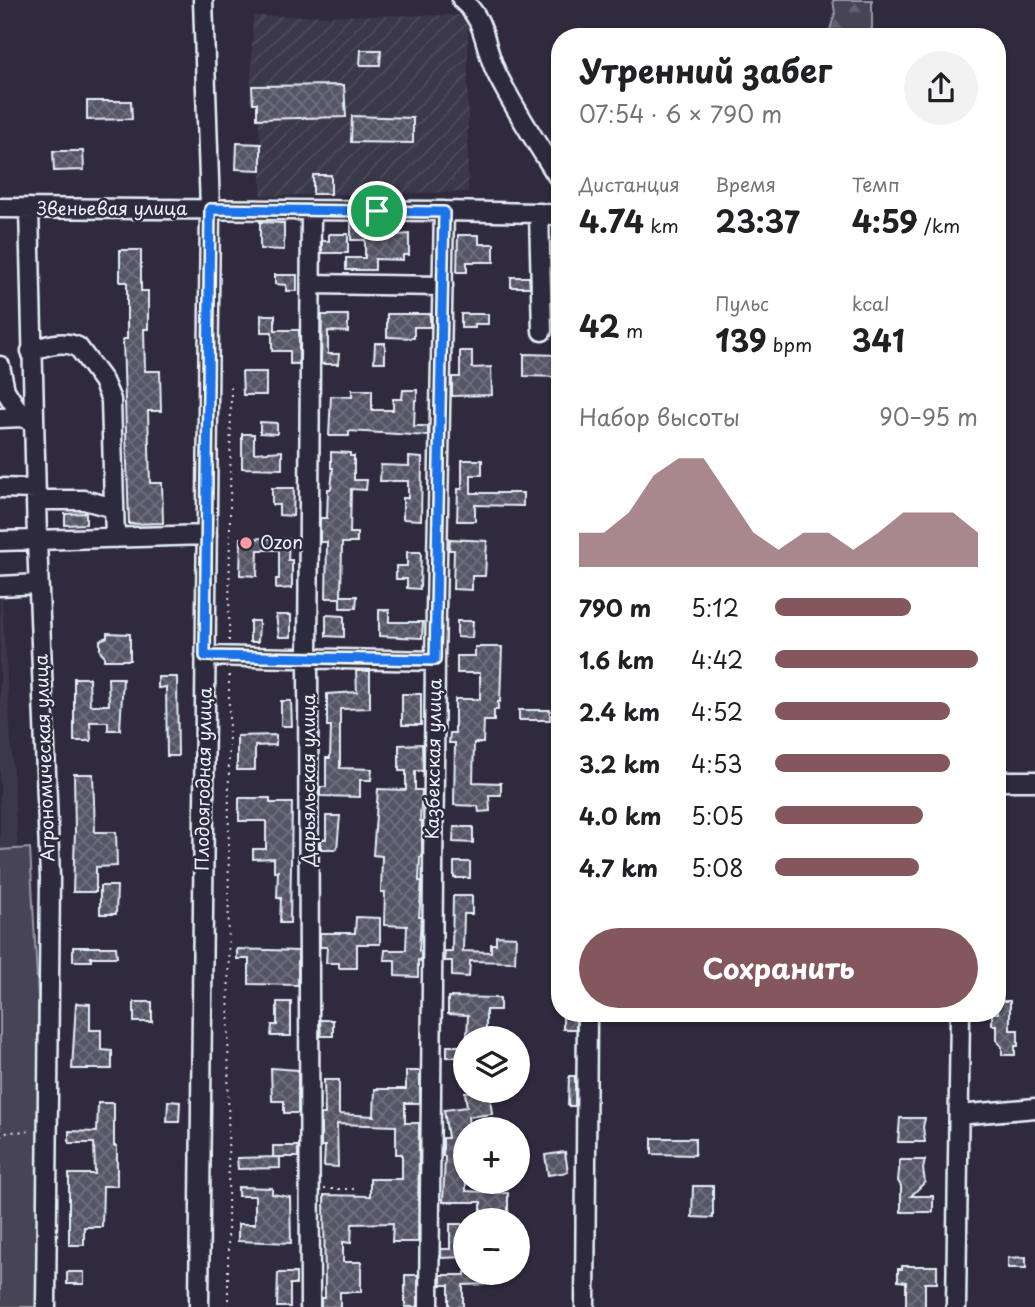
<!DOCTYPE html>
<html lang="ru">
<head>
<meta charset="utf-8">
<style>
	body { margin:0; font-family:"Playpen Sans",sans-serif; background:#f2f2f2; color:#202124; height:100vh; display:flex; flex-direction:column; font-size:26px; white-space:nowrap }
	* { box-sizing:border-box; margin:0 }
	p { font-size:23px; color:#757577 }
	.icon { flex:none; width:38px; height:38px; fill:none; stroke:currentColor; stroke-width:2; stroke-linecap:round; stroke-linejoin:round }
	.map { position:relative; flex:1; overflow:hidden }
	.panel { position:absolute; left:551px; top:28px; width:455px; height:994px; display:flex; flex-direction:column; background:#fff; border-radius:28px; box-shadow:0 2px 5px #0004 }
	.panel>* { flex:none }
	.controls { position:absolute; left:453px; top:1026px; display:grid; gap:14px }
	.controls a { display:grid; place-items:center; width:77px; height:77px; border-radius:50%; background:#fff; box-shadow:0 2px 5px #0004; font-size:35px }
	.pin { position:absolute; display:grid; place-items:center; width:60px; height:60px; color:#fff; margin:-30px; border:4px solid #fff; border-radius:50%; box-shadow:0 2px 7px #0007 }
	.round { display:grid; place-items:center; flex:none; width:74px; height:74px; border-radius:37px; background:#f2f2f2 }
	.head { display:flex; align-items:center; justify-content:space-between; height:119px; padding:0 28px }
	h1 { font-size:32px; font-weight:700; line-height:52px }
	.stats { display:grid; grid-template-columns:repeat(3,1fr); gap:10px; height:119px; padding:7px 28px }
	.stats div { display:grid; align-content:center }
	.stats b { font-size:30px; font-weight:700 }
	.stats small { font-size:19px; font-weight:400 }
	.stats p { font-size:19px }
	.chart { height:196px; padding:14px 28px }
	.chart p { display:flex; justify-content:space-between }
	.chart svg { width:100%; height:126px; margin-top:7px; fill:#84575d; opacity:.7 }
	.action { display:flex; gap:14px; margin-top:auto; padding:14px 28px }
	.action a { flex:1; height:80px; border-radius:42px; background:#84575d; color:#fff; font-size:28px; font-weight:700; line-height:80px; text-align:center }
	ul { padding:0 28px; list-style:none; font-size:23px }
	li { display:grid; grid-template-columns:112px 84px 1fr; align-items:center; height:52px }
	li i { height:18px; border-radius:9px; background:#84575d }
	.map>svg:first-child { display:block }
</style>
</head>
<body>
<div class="map">
<svg width="1035" height="1307" viewBox="0 0 1035 1307">
	<defs>
		<pattern id="industrial-furrows" width="10" height="10" patternUnits="userSpaceOnUse" patternTransform="scale(1.75)"><rect width="10" height="10" fill="#3b3749"/><path d="M-1 1l2-2M0 10L10 0M9 11l2-2" fill="none" stroke="#4e4b5b"/></pattern>
		<pattern id="forest-firs" width="22" height="20" patternUnits="userSpaceOnUse" patternTransform="scale(1.75)"><rect width="22" height="20" fill="#464455"/><path d="M5 1l3.5 6h-7zM16 11l3.5 6h-7z" fill="#615f6e"/></pattern>
		<pattern id="building-cross-hatch" width="8" height="8" patternUnits="userSpaceOnUse" patternTransform="scale(1.75)"><rect width="8" height="8" fill="#575565"/><path d="M0 0l8 8M0 8l8-8" fill="none" stroke="#6f6e7c"/></pattern>
	</defs>
	<rect width="100%" height="100%" fill="#2f2a3d"/>
	<filter id="ink" filterUnits="userSpaceOnUse"><feTurbulence type="fractalNoise" baseFrequency=".0143" numOctaves="2"/><feDisplacementMap in="SourceGraphic" scale="14" xChannelSelector="R" yChannelSelector="G"/><feConvolveMatrix kernelMatrix="1 2 1 2 8 2 1 2 1" color-interpolation-filters="sRGB"/></filter>
	<g filter="url(#ink)">
		<path fill="#3b3749" d="M0 570 18 849 0 850Z"/>
		<path fill="url(#industrial-furrows)" d="M468 15V192L261 196V144L257 103H250L253 16Z"/>
		<path fill="url(#forest-firs)" stroke="#979aa6" stroke-width="2" d="M833 0H872V37H828L835 13Z"/>
		<path fill="#464455" stroke="#979aa6" stroke-width="2" d="M30 848 38 997 40 1307H0V850Z"/>
		<path fill="url(#building-cross-hatch)" stroke="#e8f1f8" stroke-width="2" d="M361 50H381L380 65H360Z
			M344 85 346 117 257 119V103H253L252 86Z
			M87 101H131L132 119 87 120Z
			M352 116 413 118V143L351 142Z
			M237 143 261 144V170L236 169Z
			M53 151H83L84 170 54 171Z
			M313 175H331V194H313Z
			M260 222 284 223V250L260 249Z
			M351 222H373V237L409 234V255H403V260L375 259V270H346V258H365V240H351Z
			M329 234H348V253H322V241H329Z
			M458 235H479V244H494V262H467V272H457Z
			M120 250H141V291H148V329H144L145 371H160L161 411H148L150 483H162L163 523 129 524 123 339H127V282H120Z
			M275 275H297V291H286V285L275 284Z
			M511 277H529L530 287H511Z
			M387 314H430V327H414V338L387 337Z
			M461 314H488V324H475V328H461Z
			M261 315H275V330H299V364H290V351H272V332H261Z
			M322 315H348V332L328 331V354H339L338 364H321Z
			M375 343H385V362H374Z
			M460 351H472V368L491 367 492 395 452 396V377H460Z
			M524 354 560 355V377L524 376Z
			M242 372H266V395H243Z
			M352 390H372V410H393V399H402L403 390H417V400H415L414 426H428V436L349 431V436H329L331 396 352 397Z
			M260 422 277 423V434L260 433Z
			M242 434H254V453L282 451V469L242 468Z
			M331 452 350 453V456H354V480H367L366 490 351 489 350 533H357V543H342L341 596H357L356 608H340V598H326L327 542H320V518H327L328 489H331L333 468H331Z
			M409 457 422 458 421 520 403 519V498H408V481H380L381 465 409 466Z
			M462 460H482V475H471V493H523V506L475 505V521H457L458 489H462Z
			M272 488H294L293 516 279 515V505H272Z
			M86 513V524L65 525V514Z
			M241 538 289 539 288 560H292V588L276 589V579H279V550H258L257 576 240 575Z
			M450 539 487 541 485 576H472V590L453 589 454 550H449Z
			M407 552H421L420 589 407 588V579H396V566H407Z
			M379 610H389V622H423L422 638 379 636Z
			M276 615H291V637H279Z
			M326 615 344 616V637L326 636Z
			M250 621H259L258 642H250Z
			M457 621H473L472 638 457 637Z
			M107 633 130 634V660H104V655L100 651V640L107 637Z
			M475 647H502L500 702H498V710H494V721H484L483 743H474L473 782 501 783V795H489L490 811 479 812 478 806 454 805 455 743H449L450 733H455V699H480V673H457V656H475Z
			M356 671H370V708L340 709V768L372 769 371 780H360V797L320 796V787H326V758H330L331 726H327V694L357 692Z
			M158 677H177L178 756H167L166 687 158 688Z
			M74 678H89L90 705H109L108 678H123L120 730H108V722H90L91 741H74Z
			M402 694H421V725H402Z
			M281 701H291L292 726H281Z
			M519 710H550V720H519Z
			M276 735V745L255 746V770H237V736Z
			M422 744 423 771H415V790H422L420 821 422 822V857H420L419 881H422L419 917H421L419 951H421V961L418 960V977L395 976V960H384L385 950H406L407 926 384 925 385 892H381L382 856 373 855 378 789 406 790V771H399V745Z
			M74 774H93L95 832H116L117 866 96 867V892H73L75 832Z
			M239 798H270V803H292L290 923H280L281 898H277L278 871H274V858L253 859V849H266V821H239Z
			M326 816H340L337 849H321V839H326Z
			M454 827H473V843L453 842Z
			M454 862H470V878H454Z
			M100 886H117L116 914H100Z
			M453 896H472V914H464L463 951 491 952V944H496V936L516 937 515 962 470 961 469 977 452 976V961H444L445 951H452Z
			M356 917 380 918V944H357V968H339V963H326L327 947H320V933H355Z
			M73 947H116L117 957H91V961H73Z
			M237 949 298 951V985L249 984V959H237Z
			M448 997 500 998V1010H486V1038H467L468 1015 448 1014Z
			M998 1001H1010V1030H1018V1046H1015V1055H1002V1047L997 1041V1025H992V1013H998Z
			M134 1002H152V1022H134Z
			M277 1002H291V1036H271L272 1025H277Z
			M76 1003 90 1004V1030H101V1050L112 1051V1069H72Z
			M563 1013H576V1029H563Z
			M320 1020H333V1036H321Z
			M447 1046H466V1057H447Z
			M271 1068 298 1070V1113H284V1101H272Z
			M406 1071H420V1103H405V1123H419L418 1242H392L393 1223 352 1224 351 1243 343 1242V1262H361V1292H340V1307H321V1298H325L324 1195 370 1196V1179H402V1154H396V1126L337 1124 338 1167 324 1166 325 1146H321V1114H325L324 1080H339V1114L374 1116 375 1089H406Z
			M569 1076H575V1106H568Z
			M489 1090 492 1114 468 1117 469 1126 466 1127V1191L508 1193V1220H481V1202H443L445 1156H443V1138H448L444 1110 467 1107 465 1092Z
			M168 1101 180 1102 179 1122H167Z
			M98 1103H114V1146H117V1186H103L102 1227H84V1245H69V1174H95L94 1143H69V1131L97 1132Z
			M900 1118H925L923 1127 925 1142H898Z
			M652 1138H695V1155L652 1154Z
			M273 1146H298V1157H273Z
			M565 1152 568 1172 548 1175 545 1155Z
			M280 1157V1168L238 1169 237 1158Z
			M900 1160H925L923 1169 925 1182 911 1196H933V1212H901V1186L898 1181Z
			M693 1186H713V1218L692 1217Z
			M238 1187 272 1188V1194L290 1197 291 1243 238 1241V1224H255V1196H238Z
			M450 1224H462V1249H466V1257L441 1258V1249H450Z
			M1026 1257V1268H1008V1258Z
			M902 1266H937V1283H925V1307H906V1282L898 1281V1269H902Z
			M67 1272H84V1284H67Z
			M465 1272H491V1284L463 1285V1307H449V1285H441V1275H465Z
			M278 1273H296V1284H290V1307H277Z
			M405 1275H418V1307H405Z"/>
		<g fill="none" stroke-linecap="round" stroke-linejoin="round">
			<defs>
				<path id="minor" d="M462 0C487 22 483 44 496 72 514 109 538 145 560 180
					M0 208 444 211 539 213 560 216
					M29 208 37 540 50 877 46 1307
					M539 213 542 331
					M311 284 443 286
					M31 351C47 345 62 340 78 347L103 381 111 400 115 538
					M0 366 5 390 22 417
					M0 418 22 417 30 420
					M0 488 35 489
					M36 500H84L114 508
					M0 541 207 535
					M0 586 38 584
					M205 656 435 661
					M998 781H1035
					M959 1115 1035 1108
					M199 1307 210 209 203 0
					M310 1307 308 658 311 211
					M429 1307 435 661 444 211
					M585 1307 587 1013
					M956 1307 960 1013"/>
			</defs>
			<use href="#minor" stroke="#e8f1f8" stroke-width="23"/>
			<path stroke="#e8f1f8" stroke-width="2" stroke-dasharray="2 5" stroke-linecap="butt" d="M229 641 231 383
				M0 1137 8 1132 32 1131
				M324 1189H358
				M228 1307 229 671"/>
			<use href="#minor" stroke="#2f2a3d" stroke-width="18"/>
		</g>
	</g>
	<g fill="none" stroke-linecap="round" stroke-linejoin="round" filter="url(#ink)">
		<defs>
			<path id="route" d="M210 209 444 212 435 660 205 656Z"/>
		</defs>
		<use href="#route" stroke="#fff" stroke-width="14"/>
		<use href="#route" stroke="#1a73e8" stroke-width="9"/>
	</g>
	<circle fill="#ff9aa2" stroke="#2f2a3d" stroke-width="2.5" cx="246" cy="543" r="7"/>
	<g text-anchor="middle" stroke-width="5" stroke-linejoin="round" paint-order="stroke">
		<g font-size="18" fill="#e8f1f8" stroke="#2f2a3d">
			<text x="112" y="215">Звеньевая улица</text>
			<text transform="translate(45 758) rotate(-92)" y="6">Агрономическая улица</text>
			<text transform="translate(434 759) rotate(-89)" y="6">Казбекская улица</text>
			<text transform="translate(204 779) rotate(-89)" y="6">Плодоягодная улица</text>
			<text transform="translate(309 780) rotate(-90)" y="6">Дарьяльская улица</text>
		</g>
		<g font-size="18" fill="#e8f1f8" stroke="#2f2a3d" text-anchor="start">
			<text x="260" y="549">Ozon</text>
		</g>
	</g>
</svg>
<div class="controls">
<a><svg class="icon" aria-label="layers" viewBox="0 0 24 24"><path d="M12 4l9 5-9 5-9-5zM3 14l9 5 9-5"/></svg></a>
<a>+</a>
<a>−</a>
</div>
<div class="pin" style="left:377px;top:211px;background:#1e9e55"><svg class="icon" aria-label="arrive" viewBox="0 0 24 24"><path d="M6 21V4h12l-3 4 3 4H6"/></svg></div>
<section class="panel">
<div class="head"><div><h1>Утренний забег</h1><p>07:54 · 6 × 790 m</p></div><a class="round"><svg class="icon" aria-label="share" viewBox="0 0 24 24"><path d="M12 15V3M7 8l5-5 5 5M5 13v7h14v-7"/></svg></a></div>
<div class="stats">
<div><p>Дистанция</p><b>4.74<small> km</small></b></div>
<div><p>Время</p><b>23:37</b></div>
<div><p>Темп</p><b>4:59<small> /km</small></b></div>
</div>
<div class="stats">
<div><b>42<small> m</small></b></div>
<div><p>Пульс</p><b>139<small> bpm</small></b></div>
<div><p>kcal</p><b>341</b></div>
</div>
<div class="chart"><p><span>Набор высоты</span>90–95 m</p>
<svg viewBox="0 0 160 44" preserveAspectRatio="none"><path d="M0 44V32L10 32L20 25L30 12L40 6L50 6L60 19L70 32L80 38L90 32L100 32L110 38L120 32L130 25L140 25L150 25L160 32V44z"/></svg>
</div>
<ul>
<li><b>790 m</b>5:12<i style="width:67%"></i></li>
<li><b>1.6 km</b>4:42<i style="width:100%"></i></li>
<li><b>2.4 km</b>4:52<i style="width:86%"></i></li>
<li><b>3.2 km</b>4:53<i style="width:86%"></i></li>
<li><b>4.0 km</b>5:05<i style="width:73%"></i></li>
<li><b>4.7 km</b>5:08<i style="width:71%"></i></li>
</ul>
<div class="action"><a>Сохранить</a></div>
</section>
</div>
</body>
</html>
